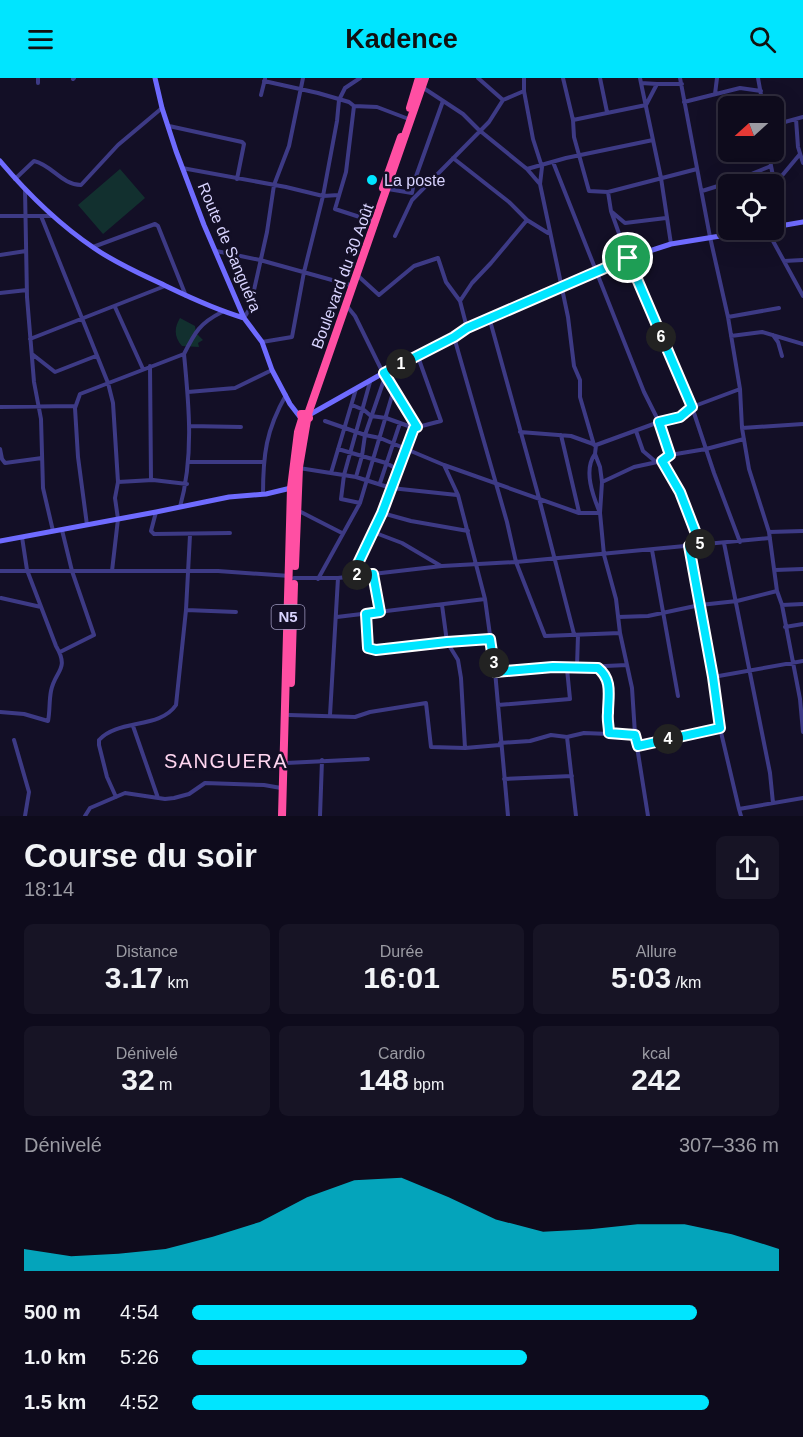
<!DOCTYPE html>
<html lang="fr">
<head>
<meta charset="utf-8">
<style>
	body { margin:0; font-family:Arial,sans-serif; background:#171425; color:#f1f3f6; height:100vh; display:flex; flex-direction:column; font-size:22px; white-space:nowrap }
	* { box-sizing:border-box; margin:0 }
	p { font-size:20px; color:#9b9ba3 }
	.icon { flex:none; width:33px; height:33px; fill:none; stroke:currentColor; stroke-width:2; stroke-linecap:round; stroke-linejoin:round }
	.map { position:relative; height:738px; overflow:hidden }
	.panel { display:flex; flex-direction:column; background:#0e0b1c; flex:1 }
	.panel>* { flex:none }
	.needle { width:39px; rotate:249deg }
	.tools { position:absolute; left:718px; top:18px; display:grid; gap:12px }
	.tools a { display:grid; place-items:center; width:66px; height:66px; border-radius:9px; background:#0e0b1c; box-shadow:0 6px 24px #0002,0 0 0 2px #2e2b3b; font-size:30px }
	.pin { position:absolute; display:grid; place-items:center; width:51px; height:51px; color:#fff; margin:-26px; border:3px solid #fff; border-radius:50%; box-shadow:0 2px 6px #0007 }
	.km { position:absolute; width:30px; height:30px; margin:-15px; border-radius:50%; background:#222; color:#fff; font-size:16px; line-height:30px; text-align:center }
	.round { display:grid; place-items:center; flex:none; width:63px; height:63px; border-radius:9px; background:#171425 }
	.headline { display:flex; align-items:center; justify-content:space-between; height:102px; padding:0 24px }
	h1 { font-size:33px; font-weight:700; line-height:45px }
	.stats { display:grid; grid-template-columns:repeat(3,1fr); gap:9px; height:102px; padding:6px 24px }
	.stats div { display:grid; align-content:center; border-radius:9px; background:#171425; text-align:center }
	.stats b { font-size:30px; font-weight:700 }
	.stats small { font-size:16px; font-weight:400 }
	.stats p { font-size:16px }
	.chart { height:168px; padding:12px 24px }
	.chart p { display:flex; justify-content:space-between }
	.chart svg { width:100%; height:108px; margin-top:6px; fill:#00e5ff; opacity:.7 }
	ul { padding:0 24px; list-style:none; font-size:20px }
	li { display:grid; grid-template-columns:96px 72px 1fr; align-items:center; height:45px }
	li i { height:15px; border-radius:8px; background:#00e5ff }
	header { display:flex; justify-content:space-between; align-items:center; height:78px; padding:0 24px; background:#00e5ff; color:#111; font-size:27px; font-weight:700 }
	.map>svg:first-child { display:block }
</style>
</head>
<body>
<header><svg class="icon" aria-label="menu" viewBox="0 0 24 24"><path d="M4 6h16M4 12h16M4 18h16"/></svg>Kadence<svg class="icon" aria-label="search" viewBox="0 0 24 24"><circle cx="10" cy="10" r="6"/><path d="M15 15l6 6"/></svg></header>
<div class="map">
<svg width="803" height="738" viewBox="0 0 803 738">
	<rect width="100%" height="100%" fill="#130f26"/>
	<path fill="#12302f" d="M120 91 145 120 103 156 78 127Z
		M180 240 195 248 196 255 203 262 198 265 199 269 182 268C174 259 174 250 180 240Z"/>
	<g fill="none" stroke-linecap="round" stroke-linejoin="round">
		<path stroke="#3d3a85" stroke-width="4" d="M478 0 503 22
			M524 0V13L533 61 542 89 540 106 568 239 574 288 580 302V319L594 367
			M563 0 573 42 574 59 589 113 608 114 697 91
			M600 0 607 34
			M640 0 641 5 657 6
			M680 0 710 159 728 239 740 311 742 350 749 391 769 454 777 513 782 527 800 621 803 654
			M758 0 763 28
			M73 1 74 0
			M264 3 318 15 349 24 354 28 377 29 406 40
			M38 5V0
			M641 5 661 100 671 166
			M422 9 463 36 479 52 527 91 566 80 653 62
			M715 16 717 0
			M261 17 265 1
			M684 24 740 10 761 13
			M354 28 346 94 335 131 372 143
			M796 41 798 69 803 85
			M573 42 646 27 657 6H682
			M774 47 803 39
			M169 48 242 64 244 66 237 101
			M769 74 771 88
			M453 80 509 124 527 142 548 155
			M553 84 644 314 659 344 670 377
			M182 90 286 109 323 118 339 117
			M527 91 539 105
			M15 101 34 83C52 87 62 107 81 107L118 67 162 30
			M734 103 771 88 783 147
			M775 103 780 100 800 76
			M25 111 27 219 34 304 41 341 43 410 53 453
			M388 111 412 115
			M702 113 734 103 735 106
			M608 114 611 133 632 192 692 329 714 395 740 464
			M412 115 414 104 443 23
			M612 134 625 145 666 140
			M0 138H52
			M41 138 108 305 113 325 118 404 115 420 118 441 112 493
			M767 152 803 218
			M395 158 412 122 489 44 503 22 524 13
			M93 169 155 146 158 148 186 218
			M216 173 260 182 350 207
			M0 177 26 173
			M784 183 803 182
			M356 196 379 217 414 188 438 180 446 204 460 223 467 250
			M0 215 27 212
			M460 223 472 205 491 185 527 142
			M346 227 355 238 385 299 417 349
			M115 229 143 291
			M489 239 539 420 574 556
			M728 239 779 230
			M244 240 250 230 267 154 274 107 289 68 303 0
			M773 257 778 264 782 278
			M731 258 762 254 803 266
			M454 259 507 444 516 484 770 460
			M30 261 165 208
			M262 264 292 259 304 194 323 118 337 43 339 22 345 10 360 0
			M32 276 55 294 96 278
			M150 288 151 402
			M188 314 235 310 272 292
			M352 327 364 332 371 338 386 340 414 350
			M0 329 75 328
			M325 343 365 357 380 360 444 387 579 435H600C593 418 583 392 595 376
			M189 348 241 349
			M742 350 803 346
			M636 353 643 373 656 384
			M520 354 571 358 596 367
			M561 357 579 434
			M0 371 2 381 5 385 42 380
			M338 371 386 385 399 392
			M662 383 680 414 700 466
			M189 384H263
			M444 387 458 417 485 521 495 593 508 738
			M299 390 356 399 391 410 457 417
			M331 395 356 311
			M356 399 362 378 365 357 385 299
			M118 404 153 402 187 406
			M602 404 634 389 662 383 670 377 706 371 744 361
			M380 405 400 345
			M263 416C263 377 266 352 286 317
			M360 425 341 421 344 397 370 304
			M180 429C194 379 189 327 184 276
			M297 432 342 455
			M156 434 151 453 154 456 230 455
			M382 435 411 443 468 453
			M87 447 78 379 75 330 80 316 184 276C195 254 200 245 222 234
			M373 454 402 465 441 488
			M769 454 803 453
			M724 465 770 695 773 725
			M689 468 713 599 720 650 739 731
			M652 472 678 618
			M775 492 803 491
			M0 493H218L290 498
			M352 497 382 435 414 350 441 343 417 276
			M373 497 380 534
			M294 500H338L442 488 516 484 545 558 620 555
			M318 501 360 425 394 311
			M1 520 41 529
			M442 527 447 564 458 582 461 600 465 670
			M782 527 803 526
			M186 532 236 534
			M366 536 368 570 376 572 447 564 490 561
			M337 539 485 521
			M618 539 648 538 700 527 737 523 777 513
			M785 549 803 546
			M60 574 94 557 72 493 62 452
			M577 589 578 557
			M599 590C613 602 608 619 608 635 607 642 609 648 609 655
			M495 593 627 587
			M713 599 803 583
			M498 627 570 621 567 591
			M0 634 24 636 48 643C50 634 49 623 51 613 55 592 70 592 56 568L27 492 22 459
			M289 637 355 639 370 634 426 625 431 669 465 670 500 667
			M330 637 338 500
			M133 648 158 720
			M567 659 584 655 635 657
			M14 662 29 714 25 738
			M500 665 530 663 551 657 567 659 576 738
			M638 668 720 650
			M286 685 368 681
			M504 701 572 698
			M116 719 107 699 99 667V662C118 641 160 651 176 627L186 532 190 457
			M85 738 90 730 125 715 165 721 174 720 189 716 205 705 264 707 281 710
			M320 738 322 682
			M648 738 635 656 632 610 620 555 616 521 604 477 600 435 602 404 600 389 595 376 596 367 659 344 680 338 692 329 740 311
			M741 738 739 731 803 720"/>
		<path stroke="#6f6bff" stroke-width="5" d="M155 0 162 30 176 73 204 147 244 240 262 264 272 292 290 326 300 339
			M0 83C27 115 60 147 94 170 117 186 143 197 168 209 193 221 217 232 244 240
			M774 149 803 144
			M309 337 417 276 454 259 467 250 628 180 671 166 757 152
			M0 463 156 434 229 419 266 416 291 410"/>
		<path stroke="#ff4fa3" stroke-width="8" d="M410 30 419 0
			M383 110 401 59
			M308 336H301L302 341 305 343 309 340 308 336 425 0
			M295 488 299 389 307 342
			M291 605 294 506
			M282 738 291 410 298 354 302 341"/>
	</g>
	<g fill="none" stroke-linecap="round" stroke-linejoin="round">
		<defs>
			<path id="route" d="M628 180 692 329 680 339 659 344 670 377 662 383 680 414 700 466 689 468 713 599 720 650 638 668 635 657 609 655C609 648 607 642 608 635 608 618 613 602 598 590L553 589 495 594 490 561 447 564 376 572 368 570 366 536 380 534 373 496 352 498 382 435 414 350 417 349 384 295 454 259 467 250Z"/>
		</defs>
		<use href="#route" stroke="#fff" stroke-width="12"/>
		<use href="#route" stroke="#00e5ff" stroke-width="8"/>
	</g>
	<circle fill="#00e5ff" stroke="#130f26" stroke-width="2" cx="372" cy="102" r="6"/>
	<g text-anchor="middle" stroke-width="5" stroke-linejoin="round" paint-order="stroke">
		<rect fill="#130f26" stroke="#9e99be" stroke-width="1.5" x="271.5" y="527" width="33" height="24" rx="4.5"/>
		<g font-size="15" font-weight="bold" fill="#d9d4ff">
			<text x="288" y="544">N5</text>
		</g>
		<g font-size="16" fill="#d9d4ff" stroke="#130f26" text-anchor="start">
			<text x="384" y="108">La poste</text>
		</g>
		<g font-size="16" fill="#d9d4ff" stroke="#130f26">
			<text transform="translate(230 169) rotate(67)" y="6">Route de Sanguéra</text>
			<text transform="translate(342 198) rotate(-70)" y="6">Boulevard du 30 Août</text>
		</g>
		<g font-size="20" letter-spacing="1.5" fill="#ffd6f0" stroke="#130f26">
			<text x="226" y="690">SANGUERA</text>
		</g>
	</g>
</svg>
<div class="tools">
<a><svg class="needle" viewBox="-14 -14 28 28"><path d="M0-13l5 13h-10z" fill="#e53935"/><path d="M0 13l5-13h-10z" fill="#9b9ba3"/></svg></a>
<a><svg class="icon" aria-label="locate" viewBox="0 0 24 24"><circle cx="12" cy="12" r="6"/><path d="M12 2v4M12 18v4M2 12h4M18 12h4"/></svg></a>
</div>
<div class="pin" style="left:628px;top:180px;background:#1e9e55"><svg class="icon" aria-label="arrive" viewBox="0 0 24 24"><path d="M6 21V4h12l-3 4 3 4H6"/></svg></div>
<b class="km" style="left:401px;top:286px">1</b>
<b class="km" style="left:357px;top:497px">2</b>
<b class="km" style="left:494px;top:585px">3</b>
<b class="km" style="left:668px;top:661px">4</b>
<b class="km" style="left:700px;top:466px">5</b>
<b class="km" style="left:661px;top:259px">6</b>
</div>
<section class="panel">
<div class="headline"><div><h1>Course du soir</h1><p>18:14</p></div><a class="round"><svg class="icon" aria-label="share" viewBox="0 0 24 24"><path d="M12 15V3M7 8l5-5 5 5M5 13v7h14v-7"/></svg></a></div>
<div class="stats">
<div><p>Distance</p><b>3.17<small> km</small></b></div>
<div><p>Durée</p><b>16:01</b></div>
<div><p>Allure</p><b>5:03<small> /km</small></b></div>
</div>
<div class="stats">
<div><p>Dénivelé</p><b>32<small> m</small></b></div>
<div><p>Cardio</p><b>148<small> bpm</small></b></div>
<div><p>kcal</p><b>242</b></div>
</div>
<div class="chart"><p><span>Dénivelé</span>307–336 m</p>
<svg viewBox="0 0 160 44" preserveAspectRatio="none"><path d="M0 44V35L10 38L20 37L30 35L40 30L50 24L60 14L70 7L80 6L90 14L100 23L110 28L120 27L130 25L140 25L150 29L160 35V44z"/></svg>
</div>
<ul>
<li><b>500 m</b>4:54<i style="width:86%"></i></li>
<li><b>1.0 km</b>5:26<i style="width:57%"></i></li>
<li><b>1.5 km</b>4:52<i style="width:88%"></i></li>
</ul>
</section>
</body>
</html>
